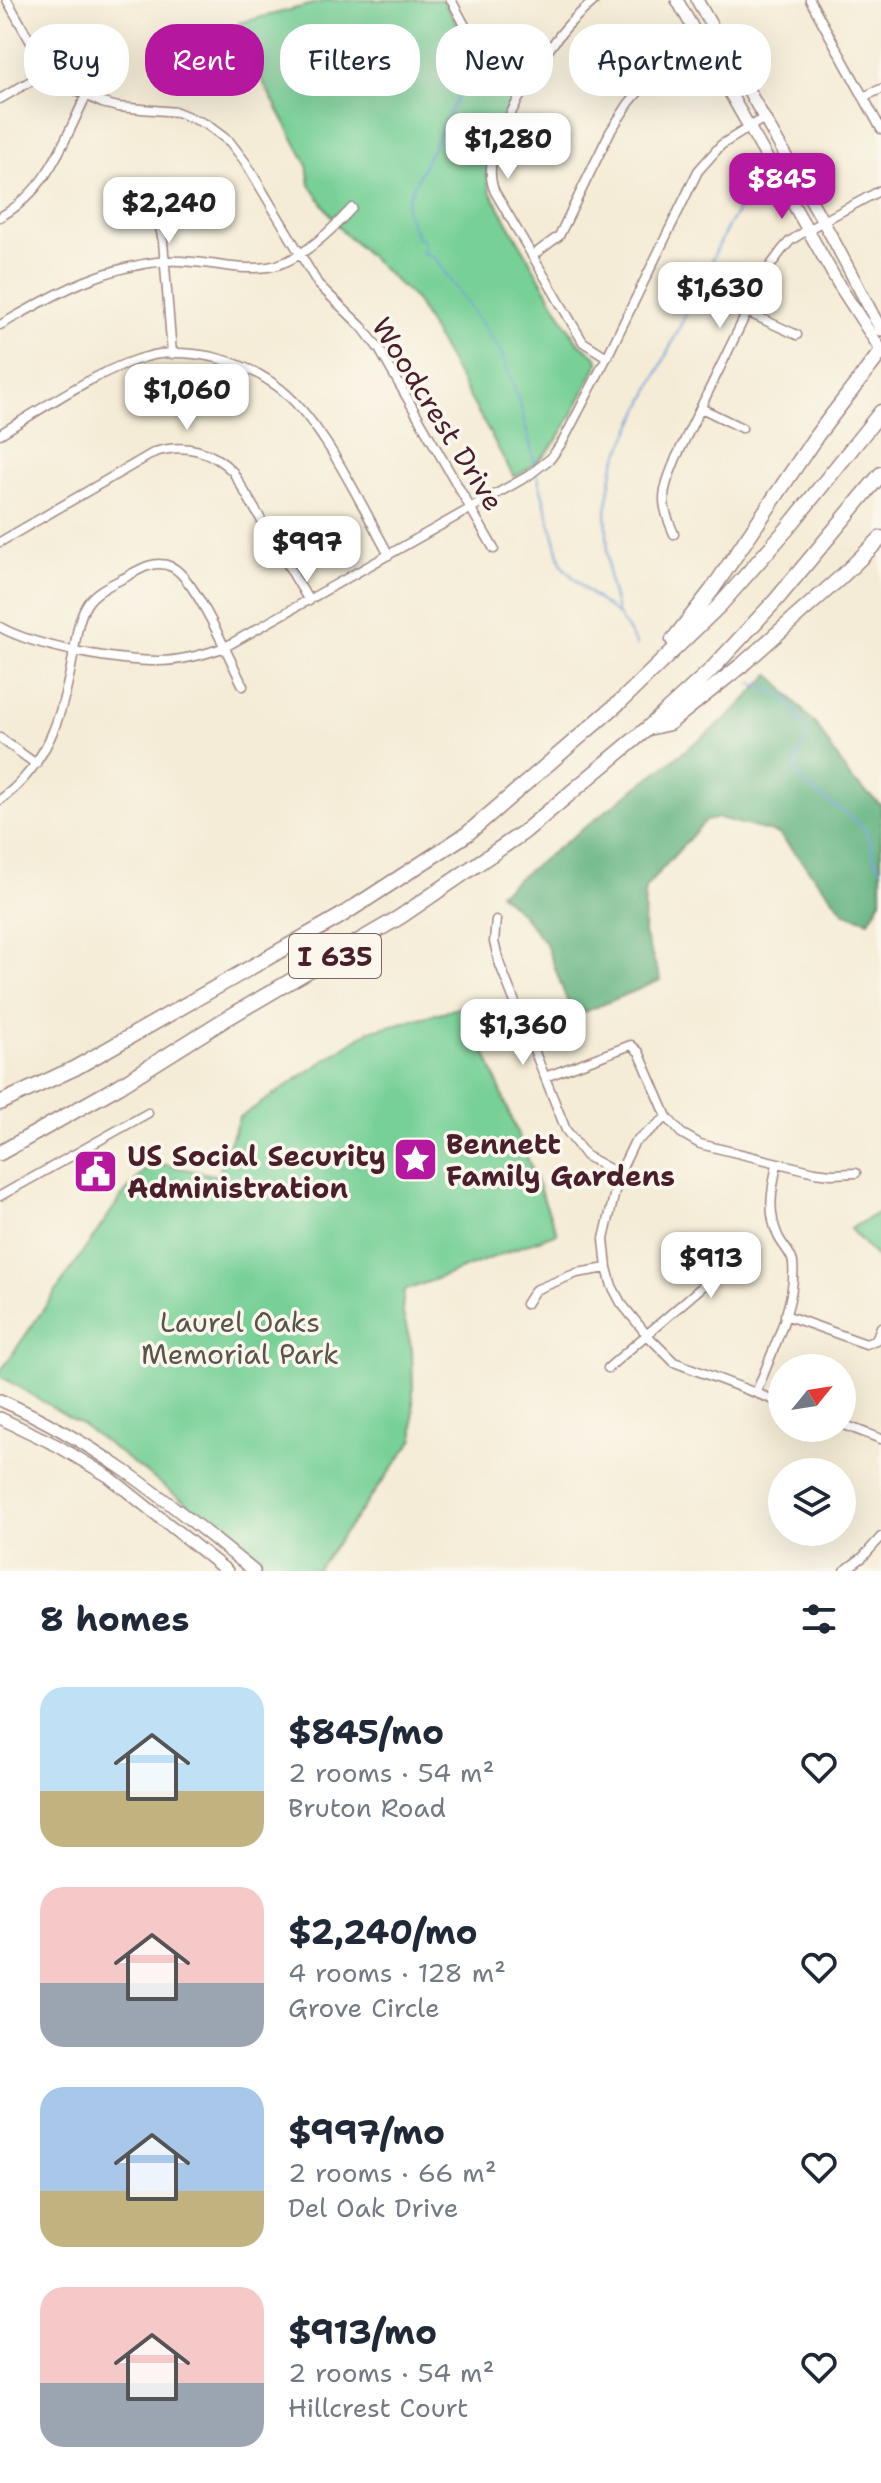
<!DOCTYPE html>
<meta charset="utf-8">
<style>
body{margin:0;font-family:"Shantell Sans",sans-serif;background:#f2f2f3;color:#1f2937;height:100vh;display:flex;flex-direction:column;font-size:30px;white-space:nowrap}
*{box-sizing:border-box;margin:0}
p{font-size:26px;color:#747a83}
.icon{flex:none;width:44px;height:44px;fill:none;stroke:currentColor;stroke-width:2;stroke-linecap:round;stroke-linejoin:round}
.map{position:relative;height:1571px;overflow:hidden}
.details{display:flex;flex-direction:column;background:#fff;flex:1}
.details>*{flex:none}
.top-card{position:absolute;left:24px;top:24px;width:834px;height:72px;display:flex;gap:16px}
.needle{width:52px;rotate:60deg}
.fabs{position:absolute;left:768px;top:1354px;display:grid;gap:16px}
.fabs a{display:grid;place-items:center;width:88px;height:88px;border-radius:50%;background:#fff;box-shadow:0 8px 32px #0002;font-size:40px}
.price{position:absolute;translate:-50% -68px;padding:0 18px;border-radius:16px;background:#fff;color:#222;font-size:26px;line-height:52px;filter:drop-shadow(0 2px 4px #0008)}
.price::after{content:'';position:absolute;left:50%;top:48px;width:24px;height:18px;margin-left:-12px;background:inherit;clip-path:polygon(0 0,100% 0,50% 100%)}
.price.on{background:#b5179e;color:#fff}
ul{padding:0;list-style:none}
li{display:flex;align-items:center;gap:24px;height:200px;padding:0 40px}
li span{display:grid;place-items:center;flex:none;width:224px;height:160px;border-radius:24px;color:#555}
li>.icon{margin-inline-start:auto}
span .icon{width:96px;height:96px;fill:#fffc;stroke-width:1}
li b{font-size:34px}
h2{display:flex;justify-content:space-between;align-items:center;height:96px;padding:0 40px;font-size:34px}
.chip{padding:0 28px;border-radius:32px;background:#fff;box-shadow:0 8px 32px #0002;font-size:28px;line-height:72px}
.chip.on{background:#b5179e;color:#fff}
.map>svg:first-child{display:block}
.green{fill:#77d096;stroke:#607860;stroke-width:2}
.forest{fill:#61b27f;stroke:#566855;stroke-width:2}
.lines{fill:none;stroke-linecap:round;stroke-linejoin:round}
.stream{stroke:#6e9cd6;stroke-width:2}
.street-casing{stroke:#9f8680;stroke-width:11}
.secondary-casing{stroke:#9f8680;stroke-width:14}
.highway-casing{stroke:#9f8680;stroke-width:17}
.street{stroke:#fff;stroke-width:8}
.secondary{stroke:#fff;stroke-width:11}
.highway{stroke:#fff;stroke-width:14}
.labels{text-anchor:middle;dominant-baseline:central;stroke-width:7;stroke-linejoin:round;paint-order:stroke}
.shield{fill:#fbf7ec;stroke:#7f6065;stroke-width:2}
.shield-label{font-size:26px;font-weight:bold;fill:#4a1f2b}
.street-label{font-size:28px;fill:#4a1f2b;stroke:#fbf7ec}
.poi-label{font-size:28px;font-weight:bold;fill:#4a1f2b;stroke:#fbf7ec;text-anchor:start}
.park-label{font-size:28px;fill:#58544b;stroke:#fbf7ec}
</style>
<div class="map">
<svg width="881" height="1571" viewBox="0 0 881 1571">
<rect width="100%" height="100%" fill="#fbf7ec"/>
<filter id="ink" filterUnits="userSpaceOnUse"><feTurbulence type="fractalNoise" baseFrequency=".0125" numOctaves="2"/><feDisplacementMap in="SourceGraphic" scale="16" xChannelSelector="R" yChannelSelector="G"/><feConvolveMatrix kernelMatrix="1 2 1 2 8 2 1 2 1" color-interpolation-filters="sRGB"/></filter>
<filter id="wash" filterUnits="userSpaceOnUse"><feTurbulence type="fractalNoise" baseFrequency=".006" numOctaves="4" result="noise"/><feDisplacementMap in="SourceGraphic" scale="32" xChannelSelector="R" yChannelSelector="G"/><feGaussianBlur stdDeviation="1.8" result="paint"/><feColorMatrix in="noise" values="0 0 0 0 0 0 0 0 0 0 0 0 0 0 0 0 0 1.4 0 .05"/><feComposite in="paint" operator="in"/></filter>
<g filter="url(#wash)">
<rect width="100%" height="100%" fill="#f4ecd6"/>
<path class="green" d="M329 0H443L491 82 509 96 511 101C497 133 479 158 491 193L566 324 578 342 597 357 598 363C577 404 558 457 514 477L415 299 341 230 310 185 307 164 262 80 239 23Z
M467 1006 557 1233 404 1291 402 1310 412 1350 414 1439 316 1571H277L82 1425 0 1376V1372L122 1196 152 1162 218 1176 239 1118 369 1031Z
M881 1211V1262L850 1229Z"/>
<path class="forest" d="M770 674 817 726 851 779 881 805V900L869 921 845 913 779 834 719 818 705 821 645 888 644 934 661 980 573 1017 546 944 521 913 499 893 730 716Z"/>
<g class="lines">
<path class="stream" d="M466 72 461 89 408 198 406 211 418 238 424 241 423 253 434 257 500 350 520 404 536 468
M537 474 562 566 587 591 618 615
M637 645 618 615 609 579 606 511 614 464 729 224 764 172
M751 683C791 695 790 702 809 736 803 745 797 754 796 765 795 788 850 811 863 828 873 840 870 857 881 868"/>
</g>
</g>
<g filter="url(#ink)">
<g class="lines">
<defs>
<path id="street" d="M7 0 37 53 48 67 67 86 102 103 118 107 177 112 206 124 230 142 246 163 318 284 362 327 379 349 494 549
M451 0C471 34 486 75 520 97
M595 0C587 7 579 14 572 21 544 50 501 123 492 161 490 171 491 183 495 192L583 342 607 357
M810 0 881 129
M863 97 881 89
M0 99 34 79 48 67
M146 202 159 224 163 241 172 354
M0 217C48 190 63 143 86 96
M532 256 559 236 610 132 629 103 647 82 670 63 717 35
M747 312 797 335
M0 325C56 294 98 268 164 261 198 258 235 272 268 267 299 263 332 230 352 208
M701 408 742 428
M0 434C42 409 99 369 146 357 166 351 192 353 213 357 234 362 256 371 274 384 321 416 361 505 389 555
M674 534C658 499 663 491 676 458L768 269 782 250 790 241 807 230 881 190
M0 542 155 452C184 443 212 450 233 472L309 601
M0 627C35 647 117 661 158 661 181 661 203 655 225 647L528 476 551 458 563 441 607 357 698 171 721 145 764 118
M0 738 36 764
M0 800C48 765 63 713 73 657 76 640 77 620 87 604 95 591 112 584 126 577 140 569 155 559 172 567 196 579 230 660 243 686
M496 920 494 942 500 965 566 1130 586 1156 619 1174
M545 1077 631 1045 639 1052 667 1117 681 1133 700 1144 815 1172 831 1174 856 1173
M667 1117 634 1143 619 1174 604 1239 607 1268 612 1286 621 1303 647 1335 674 1362 782 1403
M0 1196 148 1113
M526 1304 535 1290 577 1273 607 1268
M785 1315 866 1344 876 1340 881 1327
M608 1368 703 1286C704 1277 692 1252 688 1240
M756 1393C770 1356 797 1303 793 1263 792 1254 782 1245 778 1236 767 1212 772 1189 777 1164
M842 1424 881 1439
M844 1571 863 1557 881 1537"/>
<path id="secondary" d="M677 0 839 285 881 350
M697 0 833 239 881 330
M0 1400C99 1443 171 1504 254 1571
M0 1418 58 1446 108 1476 227 1571"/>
<path id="highway" d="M673 640 712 590 817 435 881 352
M652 727 669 723 743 664 840 578 881 538
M0 1103 75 1068 339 917 467 834 622 700 720 605 787 529 881 412
M0 1153 119 1086 224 1020 400 917 524 832 648 728 711 670 776 600 881 474"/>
</defs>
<use href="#street" class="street-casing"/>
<use href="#secondary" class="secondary-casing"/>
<use href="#highway" class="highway-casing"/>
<use href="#street" class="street"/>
<use href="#secondary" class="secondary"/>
<use href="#highway" class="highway"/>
</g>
</g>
<defs>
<symbol id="sight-square" viewBox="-11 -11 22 22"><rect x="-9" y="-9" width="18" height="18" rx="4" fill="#b5179e" stroke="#fbf7ec"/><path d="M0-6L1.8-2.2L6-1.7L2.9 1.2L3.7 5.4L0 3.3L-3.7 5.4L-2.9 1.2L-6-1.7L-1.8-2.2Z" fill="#fff"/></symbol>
<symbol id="civic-square" viewBox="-11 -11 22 22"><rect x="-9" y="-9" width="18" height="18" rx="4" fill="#b5179e" stroke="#fbf7ec"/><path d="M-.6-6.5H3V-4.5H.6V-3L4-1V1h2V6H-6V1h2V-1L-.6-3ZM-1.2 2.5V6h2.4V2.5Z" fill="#fff"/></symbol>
</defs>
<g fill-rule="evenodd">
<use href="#sight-square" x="390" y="1134" width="51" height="51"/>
<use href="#civic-square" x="70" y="1146" width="51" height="51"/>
</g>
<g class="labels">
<rect class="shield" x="289" y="934" width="92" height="44" rx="6"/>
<g class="shield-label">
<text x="335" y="956">I 635</text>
</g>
<g class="street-label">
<text transform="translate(438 414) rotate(58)">Woodcrest Drive</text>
</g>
<g class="poi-label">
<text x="446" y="1144">Bennett<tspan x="446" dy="32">Family Gardens</tspan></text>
<text x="127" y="1156">US Social Security<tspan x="127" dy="32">Administration</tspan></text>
</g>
<g class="park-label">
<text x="240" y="1322">Laurel Oaks<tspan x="240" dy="32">Memorial Park</tspan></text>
</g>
</g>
</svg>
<div class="fabs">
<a><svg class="needle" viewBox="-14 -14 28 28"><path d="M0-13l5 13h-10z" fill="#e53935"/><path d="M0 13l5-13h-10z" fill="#747a83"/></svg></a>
<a><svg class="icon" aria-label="layers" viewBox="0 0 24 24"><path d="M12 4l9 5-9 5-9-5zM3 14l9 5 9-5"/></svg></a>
</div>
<b class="price" style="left:508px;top:181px">$1,280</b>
<b class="price on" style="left:782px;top:221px">$845</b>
<b class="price" style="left:169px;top:245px">$2,240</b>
<b class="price" style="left:720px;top:330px">$1,630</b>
<b class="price" style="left:187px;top:432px">$1,060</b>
<b class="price" style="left:307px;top:584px">$997</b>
<b class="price" style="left:523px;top:1067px">$1,360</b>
<b class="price" style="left:711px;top:1300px">$913</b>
<div class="top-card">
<a class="chip">Buy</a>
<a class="chip on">Rent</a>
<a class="chip">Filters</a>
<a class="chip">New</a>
<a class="chip">Apartment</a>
</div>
</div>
<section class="details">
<h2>8 homes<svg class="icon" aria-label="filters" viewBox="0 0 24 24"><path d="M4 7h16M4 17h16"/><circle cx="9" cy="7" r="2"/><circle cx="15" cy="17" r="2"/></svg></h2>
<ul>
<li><span style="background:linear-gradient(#bfe0f5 65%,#c2b280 0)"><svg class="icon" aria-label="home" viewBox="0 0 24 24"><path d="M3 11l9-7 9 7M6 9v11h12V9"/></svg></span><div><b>$845/mo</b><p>2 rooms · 54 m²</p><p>Bruton Road</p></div><svg class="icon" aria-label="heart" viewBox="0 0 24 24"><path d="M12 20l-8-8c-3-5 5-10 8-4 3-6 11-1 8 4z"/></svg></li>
<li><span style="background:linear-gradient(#f6c9c9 60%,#9aa5b1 0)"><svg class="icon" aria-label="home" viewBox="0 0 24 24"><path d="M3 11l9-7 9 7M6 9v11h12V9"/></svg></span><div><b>$2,240/mo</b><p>4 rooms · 128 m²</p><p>Grove Circle</p></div><svg class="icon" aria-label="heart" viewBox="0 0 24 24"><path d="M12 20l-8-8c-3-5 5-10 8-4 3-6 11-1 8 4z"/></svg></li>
<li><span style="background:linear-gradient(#a9c7e8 65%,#c2b280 0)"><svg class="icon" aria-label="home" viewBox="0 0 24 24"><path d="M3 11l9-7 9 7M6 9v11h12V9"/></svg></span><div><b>$997/mo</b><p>2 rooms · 66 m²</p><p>Del Oak Drive</p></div><svg class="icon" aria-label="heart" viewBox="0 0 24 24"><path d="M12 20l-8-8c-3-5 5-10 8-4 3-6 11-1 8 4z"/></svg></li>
<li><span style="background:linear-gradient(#f6c9c9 60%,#9aa5b1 0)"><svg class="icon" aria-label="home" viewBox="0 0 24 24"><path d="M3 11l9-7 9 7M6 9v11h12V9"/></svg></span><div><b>$913/mo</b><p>2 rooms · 54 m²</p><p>Hillcrest Court</p></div><svg class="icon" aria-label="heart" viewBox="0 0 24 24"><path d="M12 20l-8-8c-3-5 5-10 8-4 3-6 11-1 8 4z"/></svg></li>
</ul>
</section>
